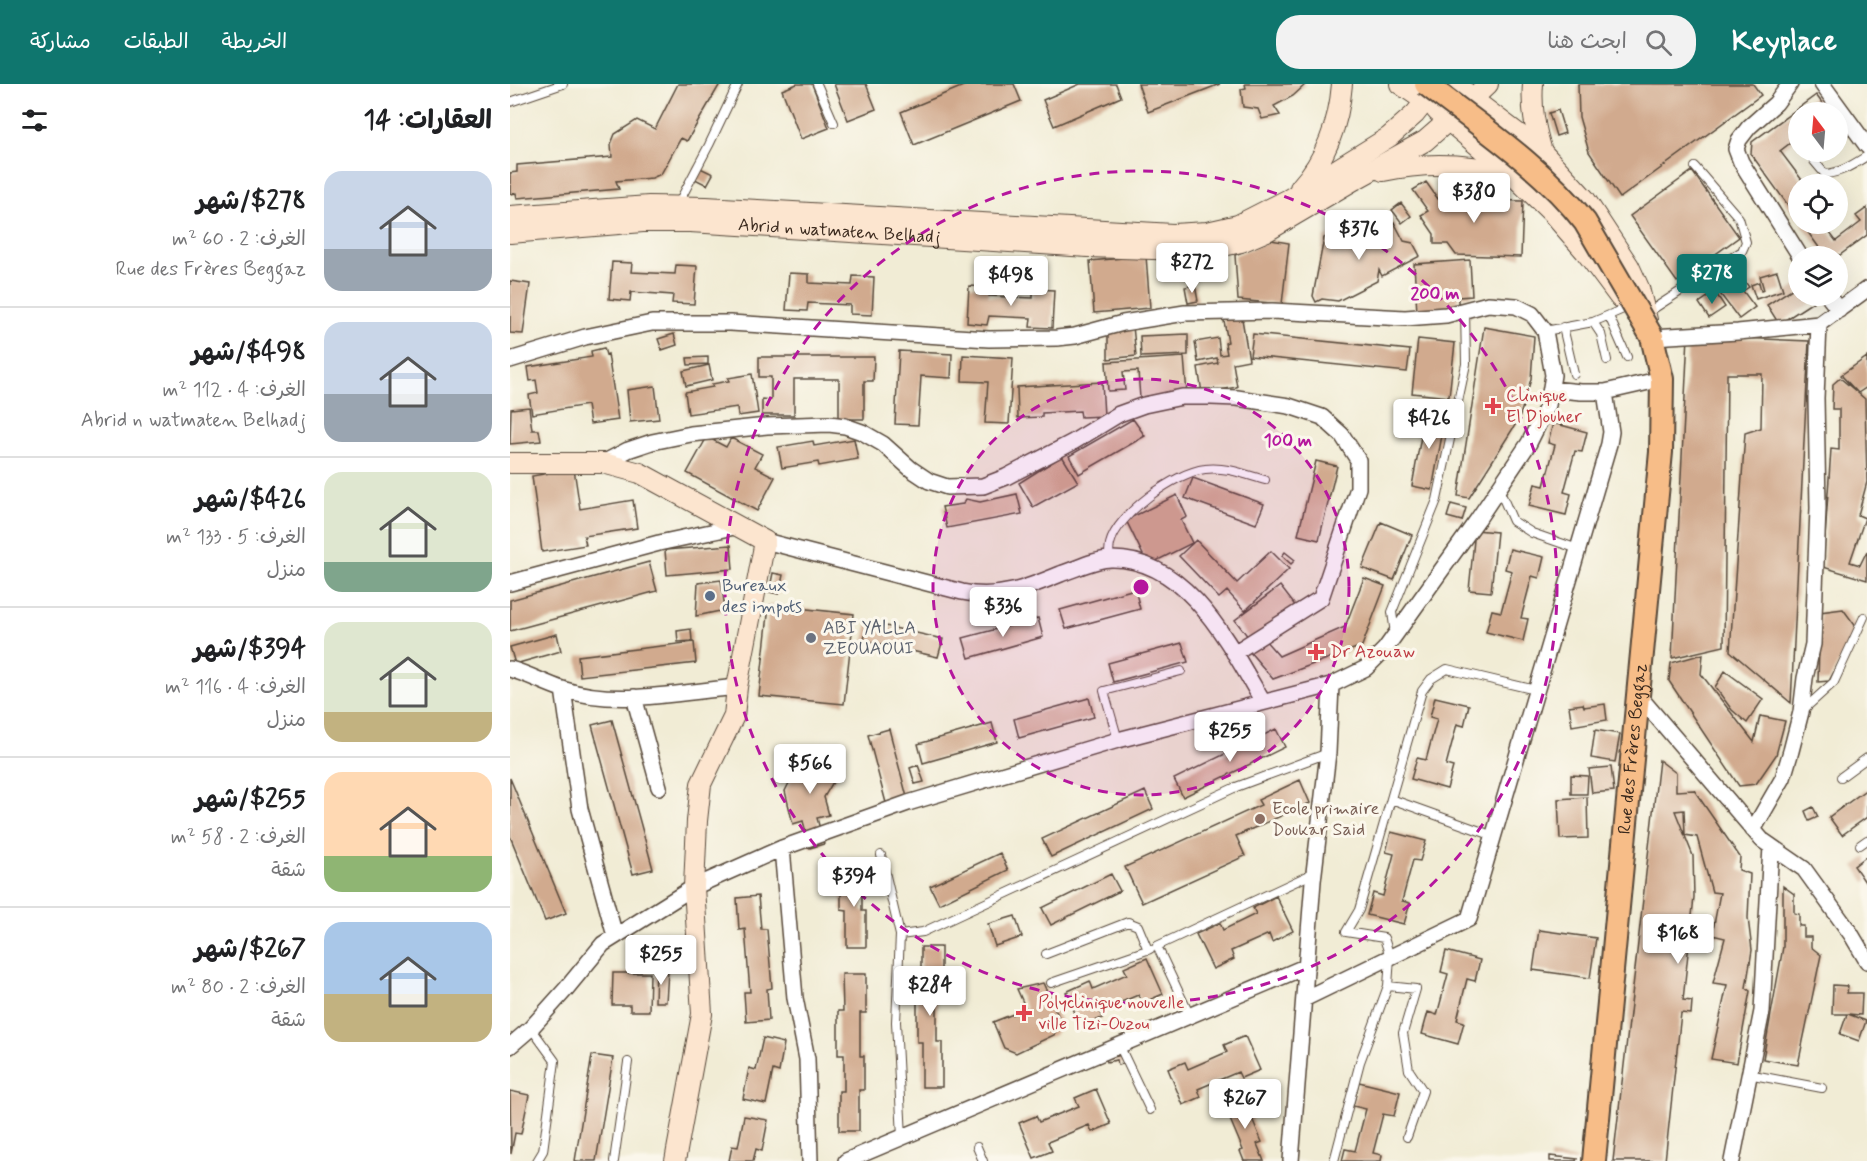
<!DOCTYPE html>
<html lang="ar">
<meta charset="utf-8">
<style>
body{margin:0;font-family:Mynerve,"Playpen Sans Arabic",sans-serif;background:#f2f2f2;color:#202124;direction:rtl;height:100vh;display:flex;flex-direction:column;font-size:22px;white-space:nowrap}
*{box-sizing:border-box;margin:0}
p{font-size:20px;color:#757577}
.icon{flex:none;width:33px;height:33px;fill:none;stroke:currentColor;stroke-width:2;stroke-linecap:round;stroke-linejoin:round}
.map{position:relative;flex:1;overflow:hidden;direction:ltr}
.sheet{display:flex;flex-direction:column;background:#fff;width:510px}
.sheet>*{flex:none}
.needle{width:39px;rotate:344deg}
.controls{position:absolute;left:1278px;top:18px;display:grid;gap:12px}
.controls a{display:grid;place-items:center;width:60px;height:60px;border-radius:50%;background:#fff;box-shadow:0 6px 24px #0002;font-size:30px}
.price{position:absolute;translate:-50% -51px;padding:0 14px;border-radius:6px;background:#fff;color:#222;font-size:20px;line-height:39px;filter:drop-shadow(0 2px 3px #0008)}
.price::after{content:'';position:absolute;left:50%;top:36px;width:18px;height:14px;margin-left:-9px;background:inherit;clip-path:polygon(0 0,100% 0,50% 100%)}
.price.selected{background:#0f766e;color:#fff}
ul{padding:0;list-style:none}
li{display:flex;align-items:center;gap:18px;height:150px;padding:0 18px}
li+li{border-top:2px solid #e0e0e0}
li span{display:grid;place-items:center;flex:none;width:168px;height:120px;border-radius:18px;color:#555}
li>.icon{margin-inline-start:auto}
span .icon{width:72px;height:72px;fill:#fffc;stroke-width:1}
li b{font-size:26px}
h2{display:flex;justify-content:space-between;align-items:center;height:72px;padding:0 18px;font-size:26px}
header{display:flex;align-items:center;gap:36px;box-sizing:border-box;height:84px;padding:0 30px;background:#0f766e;color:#fff}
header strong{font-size:28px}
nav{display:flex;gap:33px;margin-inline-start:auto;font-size:21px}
.search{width:420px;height:54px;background:#f2f2f2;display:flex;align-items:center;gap:15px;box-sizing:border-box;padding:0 21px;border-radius:24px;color:#757577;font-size:22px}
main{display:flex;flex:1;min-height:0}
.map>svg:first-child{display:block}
.building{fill:#d1aa8e}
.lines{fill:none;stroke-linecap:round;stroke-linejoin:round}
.lane-casing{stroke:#564739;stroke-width:10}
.street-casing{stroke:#564739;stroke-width:18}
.secondary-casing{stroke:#564739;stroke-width:22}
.primary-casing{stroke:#564739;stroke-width:26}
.lane{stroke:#fff;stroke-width:8}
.street{stroke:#fff;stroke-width:15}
.secondary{stroke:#fce5cf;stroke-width:20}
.primary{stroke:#f7bd88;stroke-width:22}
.primary-bridge-casing{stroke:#564739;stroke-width:26;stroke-linecap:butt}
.primary-bridge{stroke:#f7bd88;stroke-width:22}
.ring{fill:none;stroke:#b5179e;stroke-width:3;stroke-dasharray:10 8}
.health-dot{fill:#e0444e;stroke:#fbf7ec;stroke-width:2}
.service-dot{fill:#5c6f8a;stroke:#fbf7ec;stroke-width:2}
.worship-dot{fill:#6b7280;stroke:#fbf7ec;stroke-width:2}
.education-dot{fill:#8d6e63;stroke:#fbf7ec;stroke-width:2}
.labels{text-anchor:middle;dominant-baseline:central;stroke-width:6;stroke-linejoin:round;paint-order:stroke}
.street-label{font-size:18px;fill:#3b2a1e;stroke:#fbf7ec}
.health-label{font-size:18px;fill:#be3a42;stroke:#fbf7ec;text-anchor:start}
.service-label{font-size:18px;fill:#4e5e75;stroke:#fbf7ec;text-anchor:start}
.worship-label{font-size:18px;fill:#5b616d;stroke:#fbf7ec;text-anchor:start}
.education-label{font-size:18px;fill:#785e54;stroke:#fbf7ec;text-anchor:start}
.centre{fill:#b5179e;stroke:#fbf7ec;stroke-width:3}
.ring-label{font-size:18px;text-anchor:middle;font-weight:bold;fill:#b5179e;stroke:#fbf7ec;stroke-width:6;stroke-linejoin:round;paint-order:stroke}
</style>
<header>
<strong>Keyplace</strong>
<div class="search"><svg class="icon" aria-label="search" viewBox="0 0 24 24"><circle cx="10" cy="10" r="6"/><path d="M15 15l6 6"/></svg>ابحث هنا</div>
<nav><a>الخريطة</a><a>الطبقات</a><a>مشاركة</a></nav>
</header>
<main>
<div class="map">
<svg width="1357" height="1077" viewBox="0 0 1357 1077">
<rect width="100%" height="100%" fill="#fbf7ec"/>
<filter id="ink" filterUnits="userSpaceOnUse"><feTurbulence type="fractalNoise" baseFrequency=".0167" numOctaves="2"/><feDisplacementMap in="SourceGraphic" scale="12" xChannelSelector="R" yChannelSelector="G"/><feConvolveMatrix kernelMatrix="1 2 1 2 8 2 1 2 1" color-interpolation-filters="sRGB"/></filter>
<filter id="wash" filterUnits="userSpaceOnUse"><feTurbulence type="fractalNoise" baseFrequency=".008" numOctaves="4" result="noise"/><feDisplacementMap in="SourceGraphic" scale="24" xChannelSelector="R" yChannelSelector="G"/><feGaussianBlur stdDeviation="1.35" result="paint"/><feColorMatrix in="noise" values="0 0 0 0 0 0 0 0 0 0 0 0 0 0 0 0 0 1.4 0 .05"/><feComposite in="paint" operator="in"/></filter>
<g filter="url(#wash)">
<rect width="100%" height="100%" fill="#f1ecd5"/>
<g id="blocks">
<path class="building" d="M168 0H210L177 57 171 54 151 90 142 94 106 97 109 105 7 114 6 109 0 110V89L7 88V81L102 73 101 60 105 50 127 36 145 45Z
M287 0H302L319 44 291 55 272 6Z
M324 0H356L366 25 338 36Z
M458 0H504L511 17 404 61 391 28Z
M570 0H606L611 13 544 42 533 16Z
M628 0H710L638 28Z
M735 0H796L783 12 764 22 770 31 752 35 748 25 733 23 731 5 736 4Z
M1068 0H1243L1251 11 1110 114 1079 68 1069 33Z
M1306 11 1319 28H1288V53L1270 67 1295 100H1288V135L1241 70 1242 58Z
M1048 26 1055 49 1046 52 1039 29Z
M186 82 203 90 197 101 181 93Z
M1182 87 1229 153 1167 198 1120 132Z
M916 98 928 115 1013 117 1011 173 946 171 938 160H924V150L911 131 918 127 903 106Z
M891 119 901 132 892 139 882 126Z
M1357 124V151L1330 171 1313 169 1292 140H1313L1326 157 1351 138 1346 132Z
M884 138 894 157 903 159 910 172 872 192 869 186 867 197 828 217 812 215 806 218 803 212 814 154 830 146 835 147 839 153 848 148 851 155Z
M761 156 779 159 772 220 728 216 725 171Z
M636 172 640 224 584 229 580 177Z
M960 176 962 212 948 213V225L907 228 904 180Z
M102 178 122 179 121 188 165 190 166 181 187 182 184 220 162 219 163 211 121 208 120 217 99 215Z
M1267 187 1273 206 1246 215 1241 201 1249 198 1251 207 1254 206 1250 192Z
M279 189 299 190V199L342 201 343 192 364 193 362 231 340 230V221L298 219 297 227 276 226Z
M1230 191 1239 203 1233 207 1245 223 1229 235 1208 207Z
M0 197 20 200 13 250 0 249Z
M685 201 688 217 678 219 675 203Z
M1288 201V212H1299L1303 218 1269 240 1257 221Z
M459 202 479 203V212L523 214V205L544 206 542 244 520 243 521 234 479 232 477 241 457 239Z
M1205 208 1215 223 1199 234 1189 219Z
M731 229 739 276 723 279 727 303 692 309 688 283 708 279 707 274 688 278 685 258 708 254 710 271 717 270 715 259 718 258 713 232Z
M623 242 626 272 598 275V245Z
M974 243 1024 252 1021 295 1009 335 959 414 948 412Z
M164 250 167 261 152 266 148 255Z
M678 250V271L631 273 630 252Z
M743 250 900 266 897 288 740 272Z
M1178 252 1299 257 1281 619 1220 567 1235 349 1251 344 1252 290H1217L1214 562 1162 574Z
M908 255 945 259 939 313 902 309Z
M94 264 96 271 98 270 108 336 80 340 77 321 22 330 19 311 28 309 26 296 20 297 18 283 82 273 81 267Z
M389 267 442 270 441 294 411 292 408 341 385 340Z
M453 271 503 274 499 340 475 339 478 298 452 297Z
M198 273V280L178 281 177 274Z
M249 273H364L363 297H354V335H329V295H284V331H252V315L261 316V293H249Z
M674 273 677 310 630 314 628 287 613 288 615 306 598 307 596 278Z
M1357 273V303L1348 309 1355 315 1357 398 1348 431 1355 434 1340 478 1350 481 1357 467V496L1313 483 1321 365 1329 366V325H1322L1323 300 1330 294 1348 309 1331 291Z
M199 281 202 296 176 302 173 287Z
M242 290 248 329 228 332 227 323 178 330 175 308 203 303 202 300 219 297 218 294Z
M592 298 594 332 571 333 570 327 532 329V333L508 334 507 303Z
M145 302 149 335 120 338 117 306Z
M19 323 22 346H29L31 357 0 360 1 325Z
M916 325 936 329 922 406 902 402Z
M623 335 635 352 569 390 559 372Z
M1043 339 1077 348 1072 368 1065 367 1054 408 1061 410 1056 431 1019 422 1025 400 1034 402 1045 361 1038 359Z
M197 353 216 363 221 354 252 370 245 383 265 393 247 427 177 389Z
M344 355 348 375 309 382 308 378 272 384 268 363 303 357 304 362Z
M552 372 568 398 523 423 509 399Z
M806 377 827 382 809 456 788 451Z
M64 385 70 425 123 416 127 444 74 452 76 461 32 468 22 392Z
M683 394 754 420 746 440 675 414Z
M507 410 512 430 437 444 432 423 453 420 456 415 470 418Z
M667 411 677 433 671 436 682 459 638 481 616 436Z
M941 420 956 424 952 437 937 433Z
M871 438 902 451 884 496 852 484Z
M965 446 987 448 981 508 959 506Z
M686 456 727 499 761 467 779 485 735 527 717 507 709 514 669 472Z
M221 461 223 485 157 491 155 466Z
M1000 465 1034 473 1029 494 1022 492 1011 534 1018 535 1013 557 976 548 982 526 991 528 1002 487 995 485Z
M775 468 785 476 781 480 772 472Z
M139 478 147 507 0 547V516Z
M263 489 273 491 269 510 259 508Z
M854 494 875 502 852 562 763 595 739 567 754 555 769 572 835 543Z
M211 496 215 526 186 532 188 499Z
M770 502 787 524 742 558 725 536Z
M625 505 630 525 556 545 550 526Z
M259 521 344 530 334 620 249 612Z
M1333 525 1347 544 1319 597 1308 598 1310 528Z
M528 534 533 553 459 574 453 554Z
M358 538 433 555 428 573 354 556Z
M181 545 182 557 168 558 167 547Z
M47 550 51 567 5 580 0 563Z
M184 558 186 579 70 592 68 572Z
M672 559 678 578 603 598 598 579Z
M1193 570 1191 590 1244 658 1250 632 1275 637 1266 671 1246 700 1229 702 1159 597 1161 579Z
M1215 587 1253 615 1237 639 1222 626 1205 603Z
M925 613 959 621 954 642 947 640 936 681 943 683 937 705 901 695 907 674 916 676 927 635 920 633Z
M579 614 584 633 509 654 504 635Z
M1073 620 1074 623 1095 620 1097 636 1062 642 1059 622Z
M102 636 143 785 123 790 82 641Z
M482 639 487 658 413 679 408 660Z
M379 645 397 713 376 719 358 651Z
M766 645 775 663 673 713 664 695Z
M1085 646 1110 650 1105 678 1081 674Z
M314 664 325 669 314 687 326 693 314 713 319 731 307 734 314 760 300 764 293 737 283 740 275 707 290 677 305 680Z
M1149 676 1166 689V707L1184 706 1230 773 1229 786 1240 790 1238 834 1242 866 1236 904 1240 907 1227 979 1201 975 1217 901 1203 899 1215 854 1202 851 1210 809 1202 808 1187 753 1175 751 1174 726 1165 727 1183 772 1184 813 1173 916 1182 917 1181 930 1171 929 1155 1077H1103Z
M408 681 414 698 405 700 400 684Z
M1101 683 1104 707 1082 709 1079 685Z
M1061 691 1078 692 1077 710H1061Z
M0 694 56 829 35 837 0 752Z
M790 696 800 719 726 752 735 772 632 819 615 783 751 721 748 716Z
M1357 705V733L1332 751 1319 733Z
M635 707 643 725 541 773 532 755Z
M1077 713 1078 754 1050 755 1048 715Z
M1303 723 1308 733 1299 737 1295 727Z
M881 748 916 757 910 777 903 776 892 817 900 819 894 840 857 831 863 809 873 812 884 770 876 768Z
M490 769 498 786 429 820 420 802Z
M1357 772V797L1355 798 1344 782Z
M331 787 352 788V827H356V863H337V827L331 826Z
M601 790 610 807 541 841 532 824Z
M1273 802 1284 810V829L1289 830V842H1294V853H1301V863L1311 871 1288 981 1253 975 1273 863Z
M248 812 251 845H257L262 904 257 905 259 936 236 938 234 908H240L235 845 229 846 227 814Z
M766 812 783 847 762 858 759 850 721 867 724 875 703 885 686 850 710 839 713 846 746 830 743 824Z
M505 832 512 853 485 862 478 840Z
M1029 846 1086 854 1080 894 1023 886Z
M411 863H431V909H427V958H432V1003H412V958H407V910H411Z
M936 867 970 876 965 897 957 895 947 936 954 938 948 960 912 950 918 928 927 931 938 890 931 888Z
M637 874 653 910 632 919 628 911 590 927 592 934 571 943 556 908 580 897 583 905 617 890 614 884Z
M146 886 158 887 156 918H145Z
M103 889H140L139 927H120V921H102Z
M332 890H356V929H350V972H354V1006H349V1047H329V1007H334V971H328V927H333Z
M533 899 551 938 544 951 506 969 494 964 483 938 516 925 507 905Z
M1323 901 1338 902 1337 909H1352L1351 931 1338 930 1356 937 1349 957 1330 950 1337 930H1322Z
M735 952 750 986 731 994 728 988 688 1005 691 1013 673 1021 658 985 675 978 678 985 717 968 714 961Z
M253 954 274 959 269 988 263 986 256 1020 233 1015 239 984 246 986Z
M615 970 618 979 608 981 607 976 597 978 596 975Z
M82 971 103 974 86 1077H65Z
M849 998 890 1008 884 1032 873 1030 863 1069 872 1071 871 1077H832L835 1065 845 1067 856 1025 843 1022Z
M586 1005 601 1040 582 1048 579 1041 538 1058 542 1067 524 1074 509 1039 526 1032 529 1038 569 1022 565 1014Z
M0 1007 19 1011 11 1050 5 1049 1 1070Z
M733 1013 752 1058 747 1060 754 1077H734L730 1067 733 1066 714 1021Z
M234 1032 258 1036 252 1067 246 1065 243 1077H219L222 1062 228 1063Z
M1040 1072 1067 1075 1066 1077H1040Z"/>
</g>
</g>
<g filter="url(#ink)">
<use href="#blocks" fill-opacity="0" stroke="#564739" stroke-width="1.5"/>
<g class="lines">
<defs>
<path id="lane" d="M307 0 324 39
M0 18 53 0
M1328 47 1340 37
M1305 68 1304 77 1315 90C1331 89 1344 80 1357 72
M167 122 199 61 228 0
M1137 229 1232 167 1236 158 1229 134 1185 83
M1099 232 1117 273
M1083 238 1118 223
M1053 243 1064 290
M1035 247 1083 238 1091 250 1097 276
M989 405 1003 437 1022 449 1068 465
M599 474C599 470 599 465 600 460 607 430 666 388 695 385 715 382 737 391 755 396
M885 550 882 528 927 416 956 280 955 225
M1292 627 1324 598 1354 533
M608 656 594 607 671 587
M1331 693 1357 674
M881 715 984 752
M1350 761 1357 756
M371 771 390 851 386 938 392 1053
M390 851 413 848 726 703 818 669
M536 870 618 838 628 842 638 866
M541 899 640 865
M680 932 647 862 804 789
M21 944 45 977 33 1067 27 1077
M609 961 640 1026
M1238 990 1312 1004
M897 1053 913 1007 899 986 893 949 906 905 878 902 880 873 874 854 836 848 849 826 912 607 921 595 937 585 1026 606
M467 1063 473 1077
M104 1077 118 978
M824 1077 850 978 878 902"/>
<path id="street" d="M1280 0 1266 19 1239 43 1229 56 1226 65 1231 78 1290 172
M1312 0 1357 62
M1318 212 1329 226
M1142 253 1228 248 1309 240 1357 205
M0 276 75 253 142 239H220L479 255 547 254 565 252 613 239 675 229 762 227 895 234 936 231 978 220 1006 222 1022 230 1035 247 1043 291 1038 321 1019 359 968 435 875 565 856 584 821 601 818 669 803 797 781 1077
M1041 305 1071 308H1095L1152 295
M93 379 118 366 142 358 181 350 257 342 319 340 335 342 352 348 373 360 401 385 419 397 437 403 473 402 496 393 563 358 609 330 634 321 672 313H701L727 314 779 322 812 333 832 351 848 376V404L811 514 724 569
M255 457 452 508C489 516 519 503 553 489 568 484 586 475 601 475 678 474 720 562 753 618
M0 499 149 459 229 442
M0 585C18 590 34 599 52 605 107 623 170 608 227 603
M53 605 70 725 105 852
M1129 612 1252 756 1294 785 1341 850 1357 877
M124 613 149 703
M1243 746 1273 694 1281 667 1291 628 1295 594 1303 560 1308 424 1306 314 1309 240
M272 764 285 914 297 975 300 1077
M794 915 959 835 1099 360 1101 348 1095 308
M0 962 21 944 56 905 93 860 184 803 272 764 398 719 608 656 821 601
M336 1077 797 882
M1222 1077 1252 927 1261 762"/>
<g id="secondary">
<path d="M890 0 924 23 927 27 1003 91 1042 129 1075 167 1110 214"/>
<path d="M949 0 957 11 1032 68 1075 115 1119 182 1129 204 1137 236"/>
<path d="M1023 0C1021 24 1025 44 1032 68"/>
<path d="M954 23 978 0"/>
<path d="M873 87C915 78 956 79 998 90"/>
<path d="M790 104C816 75 829 38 832 0"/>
<path d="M0 132 139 122 196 123 663 150 697 148 728 141 779 115 879 53 905 30 929 0"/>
<path id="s1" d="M0 149 133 138H180L578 163 675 166 700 165 731 158 759 146 844 96 915 57 946 30"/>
<path d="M0 379H93L130 389 255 457 227 603 224 632 191 700 187 737 184 803 192 930 165 1077"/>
</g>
<g id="primary">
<path id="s2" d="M1084 1077 1151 368 1152 295 1142 253"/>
</g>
</defs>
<use href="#lane" class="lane-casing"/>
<use href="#street" class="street-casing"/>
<use href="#secondary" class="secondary-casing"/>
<use href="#primary" class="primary-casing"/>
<use href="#lane" class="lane"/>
<use href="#street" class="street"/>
<use href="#secondary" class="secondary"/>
<use href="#primary" class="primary"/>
<defs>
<path id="primary-bridge" d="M916 0C971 43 1032 83 1075 138L1142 253"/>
</defs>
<use href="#primary-bridge" class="primary-bridge-casing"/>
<use href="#primary-bridge" class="primary-bridge"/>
</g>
</g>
<circle cx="631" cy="503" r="208" fill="#b5179e" fill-opacity=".12"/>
<g class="ring">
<circle cx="631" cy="503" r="208"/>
<circle cx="631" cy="503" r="416"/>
</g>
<g class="health-dot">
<path d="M980 313h6v6h6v6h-6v6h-6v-6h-6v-6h6z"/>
<path d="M803 559h6v6h6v6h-6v6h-6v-6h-6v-6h6z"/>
<path d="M511 920h6v6h6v6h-6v6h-6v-6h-6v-6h6z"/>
</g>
<circle class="service-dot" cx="200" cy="512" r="6"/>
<circle class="worship-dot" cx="301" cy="554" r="6"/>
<circle class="education-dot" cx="750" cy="735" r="6"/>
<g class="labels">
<g class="street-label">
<text stroke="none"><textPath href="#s1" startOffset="330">Abrid n watmaten Belhadj</textPath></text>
<text stroke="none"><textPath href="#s2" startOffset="414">Rue des Frères Beggaz</textPath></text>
</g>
<g class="health-label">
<text x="996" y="312">Clinique<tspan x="996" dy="21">El Djouher</tspan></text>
<text x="820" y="568">Dr Azouaw</text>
<text x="528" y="919">Polyclinique nouvelle<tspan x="528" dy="21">ville Tizi-Ouzou</tspan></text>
</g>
<g class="service-label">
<text x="212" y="502">Bureaux<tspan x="212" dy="21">des impots</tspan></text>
</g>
<g class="worship-label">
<text x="313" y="544">ABI YALLA<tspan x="313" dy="21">ZEOUAOUI</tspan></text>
</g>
<g class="education-label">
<text x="762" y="725">Ecole primaire<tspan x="762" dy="21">Doukar Said</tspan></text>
</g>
</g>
<circle cx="631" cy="503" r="9" class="centre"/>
<g class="ring-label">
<text x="925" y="215">200 m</text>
<text x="778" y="362">100 m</text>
</g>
</svg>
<div class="controls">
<a><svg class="needle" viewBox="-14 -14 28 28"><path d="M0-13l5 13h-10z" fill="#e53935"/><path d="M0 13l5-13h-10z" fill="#757577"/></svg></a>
<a><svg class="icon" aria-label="locate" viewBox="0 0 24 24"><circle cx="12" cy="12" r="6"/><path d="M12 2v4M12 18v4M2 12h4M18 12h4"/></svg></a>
<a><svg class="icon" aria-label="layers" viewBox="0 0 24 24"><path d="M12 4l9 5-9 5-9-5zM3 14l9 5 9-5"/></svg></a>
</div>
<b class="price" style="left:964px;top:140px">$380</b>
<b class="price" style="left:849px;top:177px">$376</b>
<b class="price" style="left:682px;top:210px">$272</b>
<b class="price selected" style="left:1202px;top:221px">$278</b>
<b class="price" style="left:501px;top:223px">$498</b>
<b class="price" style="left:919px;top:366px">$426</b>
<b class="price" style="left:493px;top:554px">$336</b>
<b class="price" style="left:720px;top:679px">$255</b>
<b class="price" style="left:300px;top:711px">$566</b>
<b class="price" style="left:344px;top:824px">$394</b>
<b class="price" style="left:1168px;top:881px">$168</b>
<b class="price" style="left:151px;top:902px">$255</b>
<b class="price" style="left:420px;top:933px">$284</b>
<b class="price" style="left:735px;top:1046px">$267</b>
</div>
<section class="sheet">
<h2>العقارات: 14<svg class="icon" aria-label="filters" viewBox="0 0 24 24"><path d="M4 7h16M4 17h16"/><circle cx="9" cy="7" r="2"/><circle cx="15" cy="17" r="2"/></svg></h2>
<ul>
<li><span style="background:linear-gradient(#c9d6e8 65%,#9aa5b1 0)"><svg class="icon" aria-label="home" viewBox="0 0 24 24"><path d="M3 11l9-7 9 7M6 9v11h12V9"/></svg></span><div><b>$278/شهر</b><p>الغرف: 2 · 60 m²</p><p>Rue des Frères Beggaz</p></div></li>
<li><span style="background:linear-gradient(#c9d6e8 60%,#9aa5b1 0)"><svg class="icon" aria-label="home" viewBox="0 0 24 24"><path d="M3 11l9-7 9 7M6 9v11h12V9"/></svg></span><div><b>$498/شهر</b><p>الغرف: 4 · 112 m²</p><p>Abrid n watmaten Belhadj</p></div></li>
<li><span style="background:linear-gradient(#dfe7d0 75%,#7fa58c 0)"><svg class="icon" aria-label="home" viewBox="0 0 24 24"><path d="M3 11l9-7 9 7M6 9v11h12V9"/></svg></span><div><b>$426/شهر</b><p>الغرف: 5 · 133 m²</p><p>منزل</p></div></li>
<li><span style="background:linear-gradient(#dfe7d0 75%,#c2b280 0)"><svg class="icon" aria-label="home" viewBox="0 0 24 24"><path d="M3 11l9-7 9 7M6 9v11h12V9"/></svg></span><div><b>$394/شهر</b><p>الغرف: 4 · 116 m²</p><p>منزل</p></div></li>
<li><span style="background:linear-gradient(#ffd9b3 70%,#8fb573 0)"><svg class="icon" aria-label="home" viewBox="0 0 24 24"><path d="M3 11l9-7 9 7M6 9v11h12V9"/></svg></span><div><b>$255/شهر</b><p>الغرف: 2 · 58 m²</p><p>شقة</p></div></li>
<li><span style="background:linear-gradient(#a9c7e8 60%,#c2b280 0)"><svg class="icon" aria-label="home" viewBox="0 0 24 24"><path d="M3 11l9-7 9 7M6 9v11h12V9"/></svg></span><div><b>$267/شهر</b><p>الغرف: 2 · 80 m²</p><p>شقة</p></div></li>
</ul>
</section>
</main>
